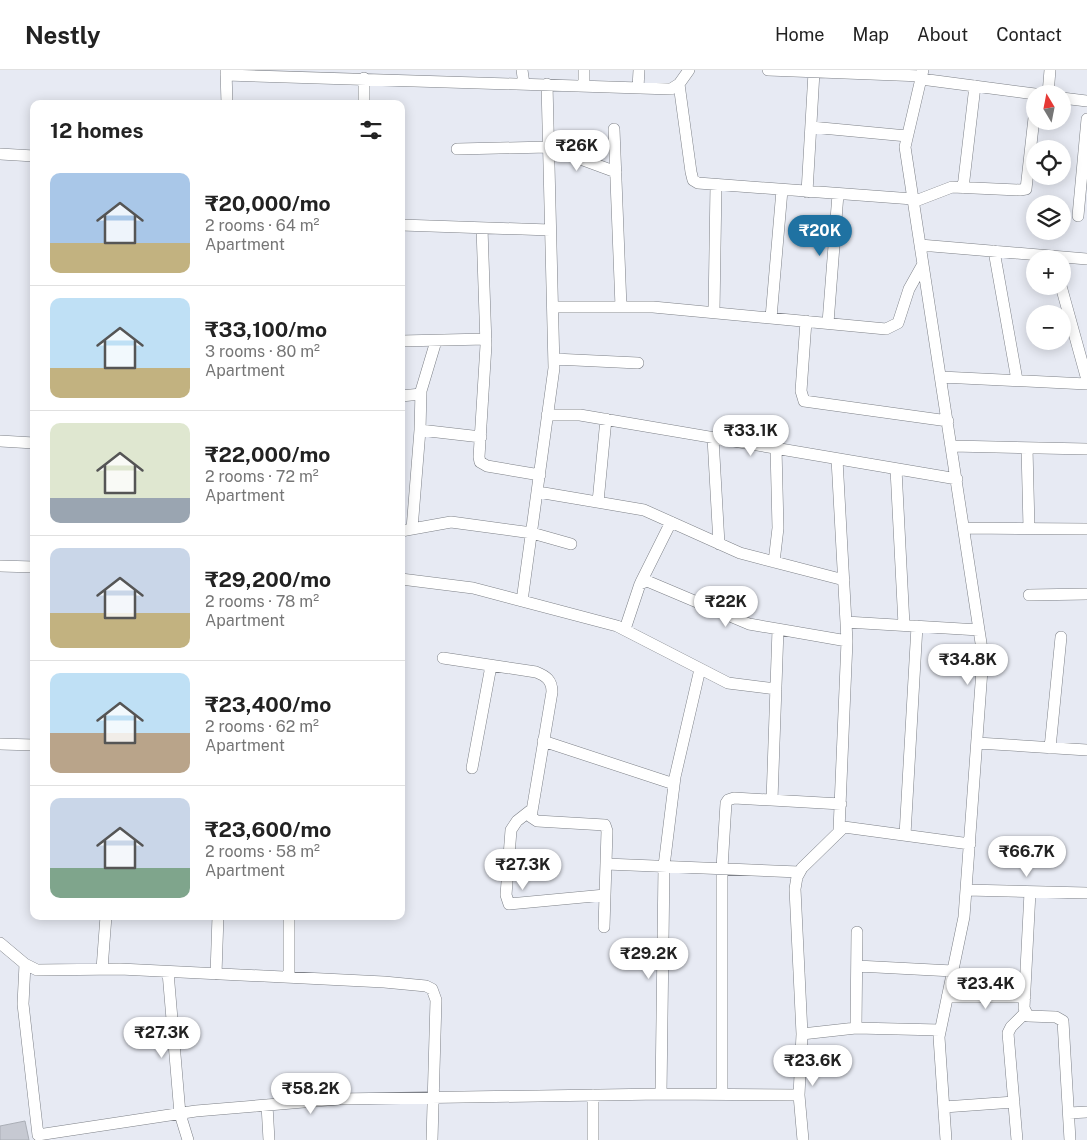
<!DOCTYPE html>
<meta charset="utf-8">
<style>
body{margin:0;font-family:"Public Sans",sans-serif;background:#f6f6f6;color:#222;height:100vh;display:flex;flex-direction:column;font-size:19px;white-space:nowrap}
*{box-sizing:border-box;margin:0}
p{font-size:16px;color:#767676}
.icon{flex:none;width:28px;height:28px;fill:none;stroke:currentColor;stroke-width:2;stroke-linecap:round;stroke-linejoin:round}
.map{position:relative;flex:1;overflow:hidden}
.panel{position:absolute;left:30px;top:30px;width:375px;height:820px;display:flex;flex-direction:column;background:#fff;border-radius:10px;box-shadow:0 2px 12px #0003}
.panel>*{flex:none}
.needle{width:32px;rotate:350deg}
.tools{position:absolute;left:1026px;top:15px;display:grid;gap:10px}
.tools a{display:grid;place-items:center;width:45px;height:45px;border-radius:50%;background:#fff;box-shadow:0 2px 12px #0003;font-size:25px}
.price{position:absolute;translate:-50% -42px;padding:0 11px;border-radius:18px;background:#fff;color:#222;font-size:16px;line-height:32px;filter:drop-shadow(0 1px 2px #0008)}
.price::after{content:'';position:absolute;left:50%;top:30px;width:15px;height:11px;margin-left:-8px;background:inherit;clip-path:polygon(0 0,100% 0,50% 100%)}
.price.selected{background:#1f72a2;color:#fff}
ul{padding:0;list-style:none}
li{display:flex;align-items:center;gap:15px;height:125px;padding:0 20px}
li+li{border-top:1px solid #e0e0e0}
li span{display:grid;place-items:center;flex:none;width:140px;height:100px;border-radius:10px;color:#555}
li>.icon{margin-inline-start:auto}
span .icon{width:60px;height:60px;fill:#fffc;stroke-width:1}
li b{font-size:21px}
h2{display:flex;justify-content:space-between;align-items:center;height:60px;padding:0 20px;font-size:21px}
header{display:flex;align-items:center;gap:30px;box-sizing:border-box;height:70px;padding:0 25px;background:#fff;border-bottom:1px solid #e0e0e0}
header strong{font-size:24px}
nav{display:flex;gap:28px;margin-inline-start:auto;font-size:18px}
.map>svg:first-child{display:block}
.building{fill:#c6c9d2;stroke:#aaaeb6}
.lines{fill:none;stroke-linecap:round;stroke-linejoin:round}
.street-casing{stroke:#7d8087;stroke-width:12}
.street{stroke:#fff;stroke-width:11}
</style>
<header>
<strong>Nestly</strong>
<nav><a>Home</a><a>Map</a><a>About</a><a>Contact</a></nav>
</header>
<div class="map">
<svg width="1087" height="1070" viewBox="0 0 1087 1070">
<rect width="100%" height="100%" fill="#e7eaf3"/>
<path class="building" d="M25 1051 29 1070H0V1056Z"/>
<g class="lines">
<defs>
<path id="street" d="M226 0 227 34
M522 0 524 14
M584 0V16
M768 0 922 6
M923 0 905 77 983 586 964 847 939 967 946 1070
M226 5 671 19 679 14 689 0
M921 9 1035 24
M679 14 691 102 693 110 698 113 913 129
M638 18 639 0
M1048 24 1050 0
M1062 28 1087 31
M364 34V8
M811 57 907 66
M614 59 621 237
M457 79 548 77 616 102
M0 84 34 86
M963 118 975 16
M807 122 814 2
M913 132 952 117 1020 120 1026 119 1035 39
M1078 146 1087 49
M401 155 550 160
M482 158 486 275 479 387 480 392 487 396 540 405
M920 175 1087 189
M994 181 1017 310
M1061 216 1087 310
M553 237H653L886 259 898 253 909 219 923 194
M714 242 716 115
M771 248 782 120
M806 251 801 321 804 331 948 351
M828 253 838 124
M401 271 486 269
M554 289 638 293
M941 307 1087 314
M401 326 421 324
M547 345H580L957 409
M420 360 481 367
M713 368 719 474
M0 371 34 373
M952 376 1087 379
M1027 378 1029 458
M837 389 847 571 839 760
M896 399 904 555
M538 422 644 440 740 483 844 510
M598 432 606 349
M965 458 1087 459
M412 459 420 360 421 321 436 271
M401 461 451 452 532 463 571 474
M774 492 778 458 776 378
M0 496 34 497
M401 509 473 518 617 556 728 613 776 619
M641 512 671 452
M1029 525 1087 524
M522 531 554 298 547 14
M846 552 979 560
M625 559 640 514 647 511 749 554 847 571
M443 588 536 602C546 606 552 610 552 622L531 747 537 751 605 755 607 761 604 857
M543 671 674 714
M977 673 1087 680
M0 674 34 675
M1050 678 1061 567
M472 698 491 596
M772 730 778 559
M531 740 517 751 511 760 506 825 509 834 605 825
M905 765 917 556
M606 794 799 802
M966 820 1087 823
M1030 822 1024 938 1028 946 1056 947 1063 951 1070 1070
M289 846V907
M0 873 25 894 23 934 38 1065 196 1041 339 1029 661 1024 799 1025
M25 894 37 900 120 899 384 912 426 916 432 919 436 930 432 1070
M857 896 953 901
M102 899 106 846
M168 902 180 1044 188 1070
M216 904 218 846
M947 927H1025
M856 958 857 862
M802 964 856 958 940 960
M661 1024 664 796 675 707 700 599
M722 1024V798L726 733 728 730 734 728 841 734
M267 1035 269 1070
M944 1037 1014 1032
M1069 1043 1087 1042
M593 1070V1025
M803 1070 799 1025 802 964 795 819 797 807 802 798 844 757 970 774
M1017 1070 1008 963 1011 957 1025 943"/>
</defs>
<use href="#street" class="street-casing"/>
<use href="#street" class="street"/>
</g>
</svg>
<div class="tools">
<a><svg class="needle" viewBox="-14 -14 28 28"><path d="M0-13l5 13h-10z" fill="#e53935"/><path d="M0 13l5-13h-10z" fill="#767676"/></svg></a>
<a><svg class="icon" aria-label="locate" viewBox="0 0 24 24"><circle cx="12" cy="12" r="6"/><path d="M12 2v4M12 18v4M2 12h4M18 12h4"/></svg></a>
<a><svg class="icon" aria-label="layers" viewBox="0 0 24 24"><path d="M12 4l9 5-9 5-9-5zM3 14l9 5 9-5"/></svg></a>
<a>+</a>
<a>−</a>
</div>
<b class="price" style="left:577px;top:102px">₹26K</b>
<b class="price selected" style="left:820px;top:187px">₹20K</b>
<b class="price" style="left:751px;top:387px">₹33.1K</b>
<b class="price" style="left:726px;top:558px">₹22K</b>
<b class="price" style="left:968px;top:616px">₹34.8K</b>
<b class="price" style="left:1027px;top:808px">₹66.7K</b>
<b class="price" style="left:523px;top:821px">₹27.3K</b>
<b class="price" style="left:649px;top:910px">₹29.2K</b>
<b class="price" style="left:986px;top:940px">₹23.4K</b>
<b class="price" style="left:162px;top:989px">₹27.3K</b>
<b class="price" style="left:813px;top:1017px">₹23.6K</b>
<b class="price" style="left:311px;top:1045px">₹58.2K</b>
<section class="panel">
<h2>12 homes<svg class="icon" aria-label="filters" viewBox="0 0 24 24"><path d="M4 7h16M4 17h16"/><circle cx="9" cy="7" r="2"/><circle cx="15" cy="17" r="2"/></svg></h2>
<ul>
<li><span style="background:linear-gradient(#a9c7e8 70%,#c2b280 0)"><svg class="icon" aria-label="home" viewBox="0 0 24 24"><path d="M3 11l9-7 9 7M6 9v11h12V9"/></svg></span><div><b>₹20,000/mo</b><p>2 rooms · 64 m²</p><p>Apartment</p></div></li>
<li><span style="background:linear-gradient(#bfe0f5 70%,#c2b280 0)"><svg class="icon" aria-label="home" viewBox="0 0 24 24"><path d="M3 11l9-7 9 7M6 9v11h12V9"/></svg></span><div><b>₹33,100/mo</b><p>3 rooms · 80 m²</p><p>Apartment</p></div></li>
<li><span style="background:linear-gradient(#dfe7d0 75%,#9aa5b1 0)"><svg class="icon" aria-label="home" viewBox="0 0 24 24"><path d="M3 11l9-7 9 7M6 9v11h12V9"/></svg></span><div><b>₹22,000/mo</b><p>2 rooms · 72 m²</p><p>Apartment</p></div></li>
<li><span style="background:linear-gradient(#c9d6e8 65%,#c2b280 0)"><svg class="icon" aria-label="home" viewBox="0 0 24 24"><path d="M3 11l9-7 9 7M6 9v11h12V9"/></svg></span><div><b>₹29,200/mo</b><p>2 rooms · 78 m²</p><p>Apartment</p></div></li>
<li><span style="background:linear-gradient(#bfe0f5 60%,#b9a48a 0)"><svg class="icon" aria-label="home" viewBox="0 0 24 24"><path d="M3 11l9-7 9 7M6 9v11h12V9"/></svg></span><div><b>₹23,400/mo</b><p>2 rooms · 62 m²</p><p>Apartment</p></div></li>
<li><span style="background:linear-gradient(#c9d6e8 70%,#7fa58c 0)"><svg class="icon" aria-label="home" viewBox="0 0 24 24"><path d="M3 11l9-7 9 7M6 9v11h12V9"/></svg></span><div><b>₹23,600/mo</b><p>2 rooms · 58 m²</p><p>Apartment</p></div></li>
</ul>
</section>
</div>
